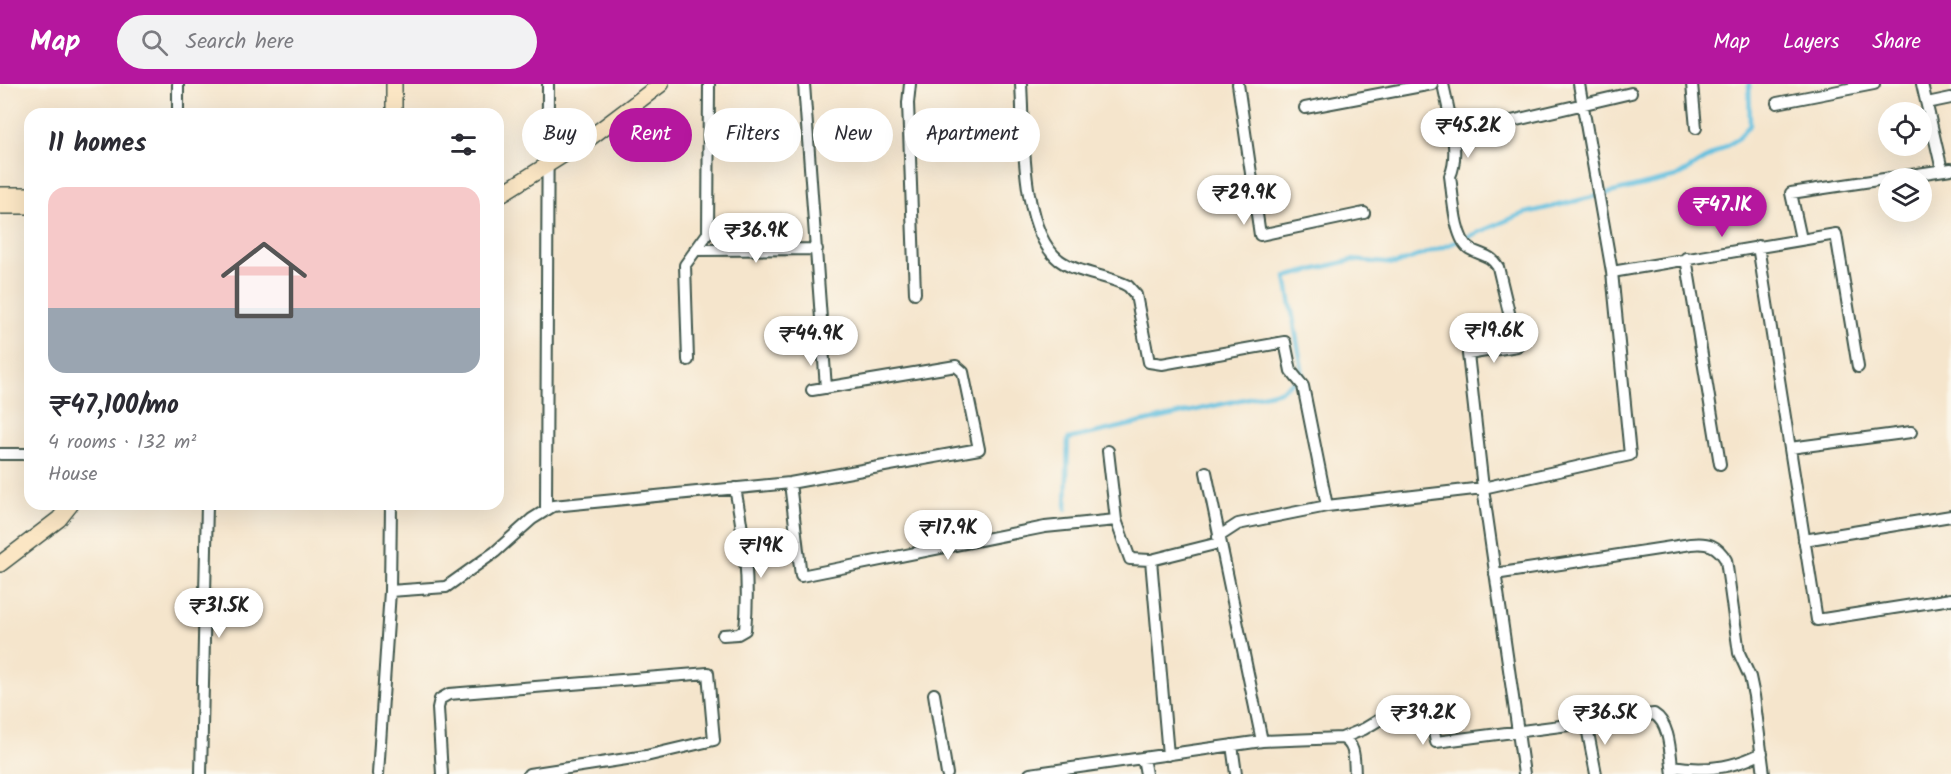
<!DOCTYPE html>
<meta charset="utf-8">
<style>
body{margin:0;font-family:Kalam,sans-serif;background:#f2f2f3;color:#2b2b33;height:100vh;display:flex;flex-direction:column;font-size:22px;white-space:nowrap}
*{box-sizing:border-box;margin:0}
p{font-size:20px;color:#7c7c81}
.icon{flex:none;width:33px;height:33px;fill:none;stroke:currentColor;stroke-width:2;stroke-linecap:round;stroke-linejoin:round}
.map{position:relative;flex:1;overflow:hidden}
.drawer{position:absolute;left:24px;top:24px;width:480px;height:402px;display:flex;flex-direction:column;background:#fff;border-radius:18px;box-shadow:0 6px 24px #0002}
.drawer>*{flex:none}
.top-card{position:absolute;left:522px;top:24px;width:570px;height:54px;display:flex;gap:12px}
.tools{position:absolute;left:1878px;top:18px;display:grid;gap:12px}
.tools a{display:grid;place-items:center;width:54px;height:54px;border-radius:50%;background:#fff;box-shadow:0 6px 24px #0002;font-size:30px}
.price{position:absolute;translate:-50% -51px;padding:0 14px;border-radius:21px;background:#fff;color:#222;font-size:20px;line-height:39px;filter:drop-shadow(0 2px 3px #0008)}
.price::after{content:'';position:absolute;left:50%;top:36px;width:18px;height:14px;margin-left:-9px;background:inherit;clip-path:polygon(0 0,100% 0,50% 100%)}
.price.selected{background:#b5179e;color:#fff}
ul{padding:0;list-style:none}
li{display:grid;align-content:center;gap:12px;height:318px;padding:0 24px}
li span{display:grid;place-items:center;height:186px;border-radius:18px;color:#555}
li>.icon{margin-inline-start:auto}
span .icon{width:108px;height:108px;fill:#fffc;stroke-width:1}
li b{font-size:26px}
h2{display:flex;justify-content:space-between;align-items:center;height:72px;padding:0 24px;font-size:26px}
.chip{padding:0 21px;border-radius:27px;background:#fff;box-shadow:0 6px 24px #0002;font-size:21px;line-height:54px}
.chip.selected{background:#b5179e;color:#fff}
header{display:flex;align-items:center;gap:36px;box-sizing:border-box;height:84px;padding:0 30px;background:#b5179e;color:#fff}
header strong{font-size:28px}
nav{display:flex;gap:33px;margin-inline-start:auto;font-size:21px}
.search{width:420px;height:54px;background:#f2f2f3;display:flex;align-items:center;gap:15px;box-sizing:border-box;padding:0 21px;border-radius:33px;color:#7c7c81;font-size:22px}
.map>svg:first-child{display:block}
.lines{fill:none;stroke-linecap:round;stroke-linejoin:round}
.stream{stroke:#61bfdf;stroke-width:4.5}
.street-casing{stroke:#3f564b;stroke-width:14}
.secondary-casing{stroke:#3f564b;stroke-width:18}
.street{stroke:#fff;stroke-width:10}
.secondary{stroke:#fbe6c4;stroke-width:15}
</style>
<header>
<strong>Map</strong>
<div class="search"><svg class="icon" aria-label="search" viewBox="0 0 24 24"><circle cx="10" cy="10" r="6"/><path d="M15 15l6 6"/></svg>Search here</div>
<nav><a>Map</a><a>Layers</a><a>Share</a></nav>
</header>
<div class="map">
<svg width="1951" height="690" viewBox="0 0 1951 690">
<rect width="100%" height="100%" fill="#fbf7ec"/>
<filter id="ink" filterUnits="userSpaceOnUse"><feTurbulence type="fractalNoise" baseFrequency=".0167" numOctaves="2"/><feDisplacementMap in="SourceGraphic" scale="12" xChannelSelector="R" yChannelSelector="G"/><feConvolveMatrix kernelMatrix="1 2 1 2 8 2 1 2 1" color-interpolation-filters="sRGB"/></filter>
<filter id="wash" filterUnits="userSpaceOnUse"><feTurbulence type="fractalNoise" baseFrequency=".008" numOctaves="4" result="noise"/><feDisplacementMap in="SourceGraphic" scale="24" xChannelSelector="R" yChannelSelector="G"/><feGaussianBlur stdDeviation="1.35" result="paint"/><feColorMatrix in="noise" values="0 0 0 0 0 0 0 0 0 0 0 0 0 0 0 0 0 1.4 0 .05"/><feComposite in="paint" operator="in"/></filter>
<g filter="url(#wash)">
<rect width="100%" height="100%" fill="#f5e5cc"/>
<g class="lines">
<path class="stream" d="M1066 425 1068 355 1280 307 1303 291 1286 193 1352 176 1396 180 1446 162 1522 130 1676 93 1736 56 1750 41 1749 0"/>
</g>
</g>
<g filter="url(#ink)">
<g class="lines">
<defs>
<path id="street" d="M804 0 826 304
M910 0 908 19 915 209
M1021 0C1024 47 1020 145 1059 176 1078 190 1108 191 1128 202L1136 211 1149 278 1162 280 1285 258 1291 287 1303 302 1327 422
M1238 0 1260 151 1364 129
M1443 0C1448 25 1461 70 1450 92 1453 111 1454 155 1470 165 1482 172 1490 170 1498 183L1517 262 1468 270 1483 404 1630 371 1612 188 1579 0
M1692 0 1696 44
M1922 0 1942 86
M1777 19 1874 0
M1927 19 1951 14
M1305 24 1432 0
M178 30V0
M1452 51 1631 9
M1801 155 1791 109 1951 85
M1758 162 1817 536 1951 515
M695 166 817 165
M1686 174 1720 380
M1612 188 1836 150 1858 283
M688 276 685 181 708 149 709 0
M1790 364 1911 348
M0 370H30
M1206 388 1262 657 1342 654C1356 660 1354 676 1355 690
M790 399 801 492 1045 443 1116 436 1108 367
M546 426 548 0
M1116 436 1130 475 1151 476
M1218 453 1238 440 1327 422 1483 404 1524 690
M1804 456 1951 432
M1495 490 1691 460C1708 458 1717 461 1726 476L1739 569 1750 593 1754 612 1764 690
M390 507 446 503 495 468 532 435 553 422 790 399 979 365 963 288 956 282 812 306
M723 551 738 550 745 546C750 498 744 451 735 404
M934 610 947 690
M1586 638 1596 690
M1342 654 1364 645 1399 624 1426 627 1431 633 1436 658 1654 630C1671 640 1670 672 1673 690
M1232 661 1236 690
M1168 671 1151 476 1219 459
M1143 674 1146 690
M1672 682C1704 688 1733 684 1762 669
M201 690 207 420
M378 690 390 507 391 420
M442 690 438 624 440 615 449 610 708 589 714 656 646 672 529 690
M1030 690 1262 657"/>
<path id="secondary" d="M394 0V30
M0 111H30
M498 112 587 56 661 0
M0 122H30
M0 480 59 435 71 420"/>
</defs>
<use href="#street" class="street-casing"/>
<use href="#secondary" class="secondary-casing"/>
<use href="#street" class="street"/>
<use href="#secondary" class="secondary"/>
</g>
</g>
</svg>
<div class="tools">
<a><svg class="icon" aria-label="locate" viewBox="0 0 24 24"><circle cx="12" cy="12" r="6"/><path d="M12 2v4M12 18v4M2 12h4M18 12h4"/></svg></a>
<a><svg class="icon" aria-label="layers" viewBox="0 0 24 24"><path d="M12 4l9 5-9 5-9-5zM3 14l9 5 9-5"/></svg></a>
</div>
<b class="price" style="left:1468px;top:75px">₹45.2K</b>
<b class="price" style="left:1244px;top:142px">₹29.9K</b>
<b class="price selected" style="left:1722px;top:154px">₹47.1K</b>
<b class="price" style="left:756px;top:180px">₹36.9K</b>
<b class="price" style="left:1494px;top:280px">₹19.6K</b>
<b class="price" style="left:811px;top:283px">₹44.9K</b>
<b class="price" style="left:948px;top:477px">₹17.9K</b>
<b class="price" style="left:761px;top:495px">₹19K</b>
<b class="price" style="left:219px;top:555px">₹31.5K</b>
<b class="price" style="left:1423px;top:662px">₹39.2K</b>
<b class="price" style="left:1605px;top:662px">₹36.5K</b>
<div class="top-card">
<a class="chip">Buy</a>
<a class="chip selected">Rent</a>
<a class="chip">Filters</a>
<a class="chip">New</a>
<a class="chip">Apartment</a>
</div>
<section class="drawer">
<h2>11 homes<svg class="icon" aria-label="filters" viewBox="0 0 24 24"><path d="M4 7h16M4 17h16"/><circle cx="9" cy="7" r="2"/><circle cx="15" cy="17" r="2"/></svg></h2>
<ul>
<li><span style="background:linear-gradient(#f6c9c9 65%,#9aa5b1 0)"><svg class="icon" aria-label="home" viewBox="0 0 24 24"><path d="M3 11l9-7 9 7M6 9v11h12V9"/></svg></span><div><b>₹47,100/mo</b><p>4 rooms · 132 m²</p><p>House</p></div></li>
</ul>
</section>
</div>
